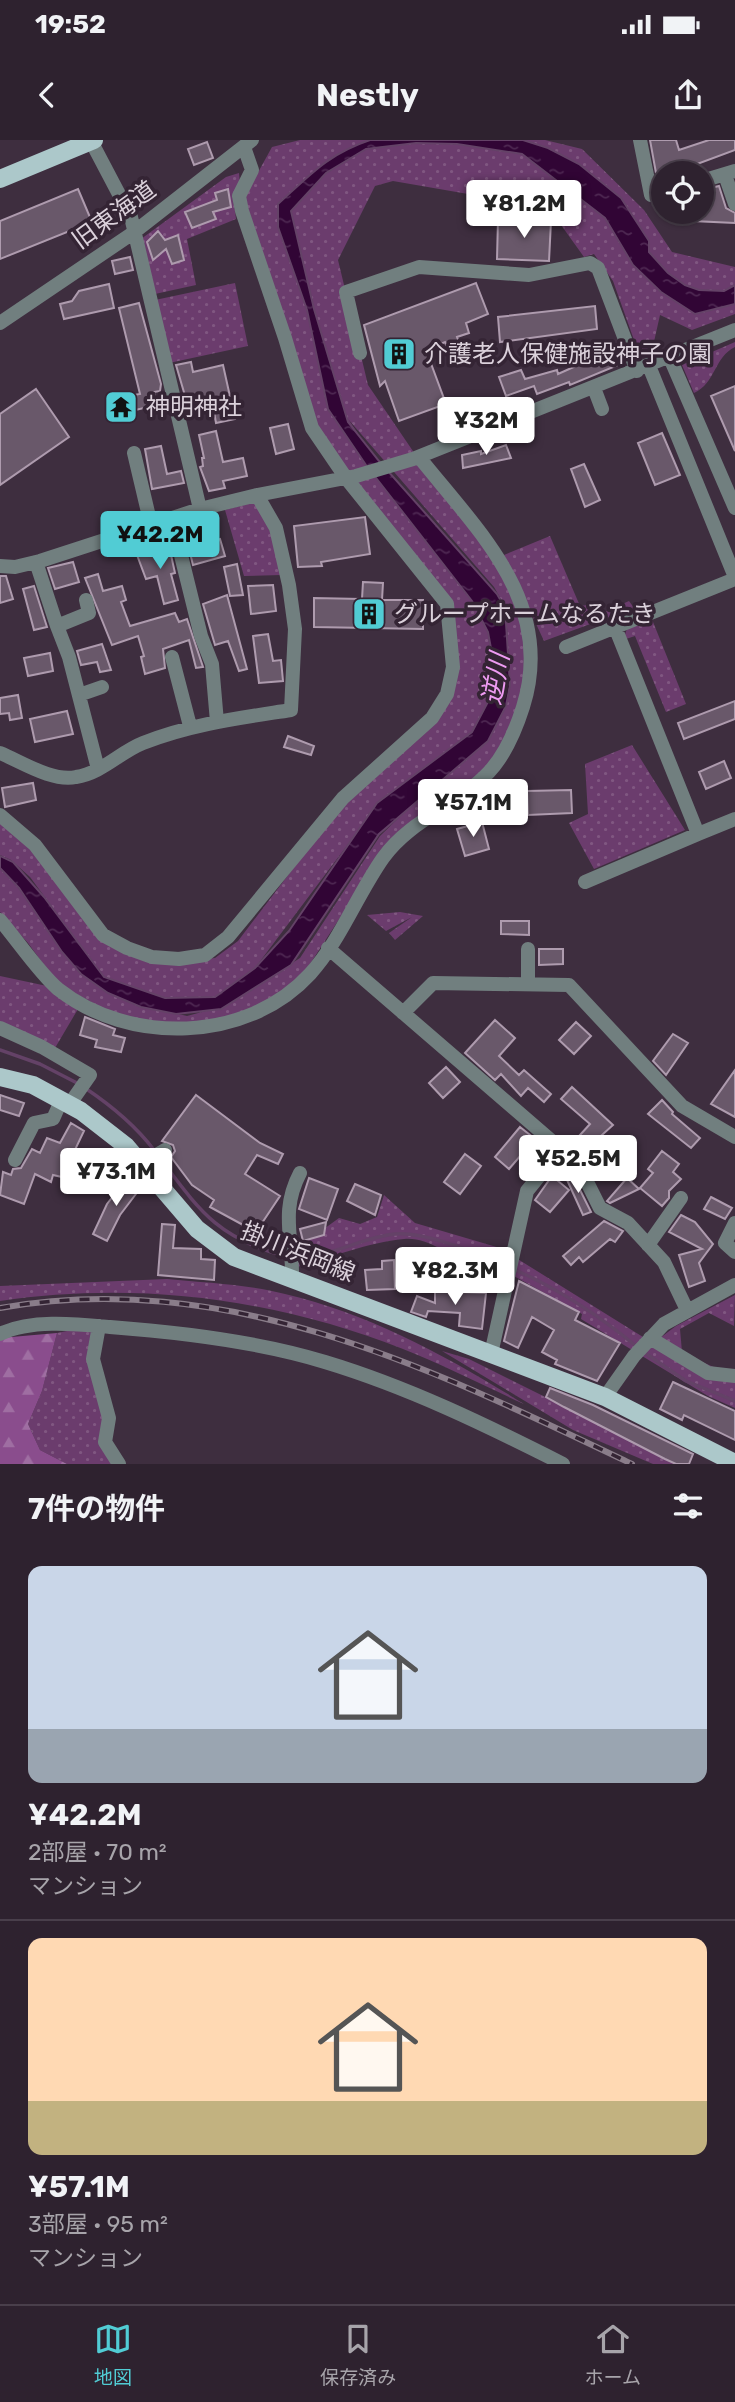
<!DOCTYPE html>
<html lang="ja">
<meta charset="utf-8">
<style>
body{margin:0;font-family:Rubik,"Noto Sans JP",sans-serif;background:#3a2f3b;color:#f1f3f6;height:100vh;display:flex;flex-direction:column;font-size:26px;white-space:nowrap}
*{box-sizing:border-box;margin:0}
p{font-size:23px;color:#a7a4aa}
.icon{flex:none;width:38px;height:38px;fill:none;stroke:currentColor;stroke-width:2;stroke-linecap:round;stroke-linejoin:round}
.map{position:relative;height:1324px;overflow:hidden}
.details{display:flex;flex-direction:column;background:#2e222f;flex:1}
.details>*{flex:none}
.tools{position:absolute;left:651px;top:21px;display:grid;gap:14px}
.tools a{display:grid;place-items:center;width:63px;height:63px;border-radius:50%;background:#2e222f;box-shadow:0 2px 5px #0004,0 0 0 2px #493f4b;font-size:35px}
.price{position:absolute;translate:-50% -60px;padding:0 16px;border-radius:7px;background:#fff;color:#222;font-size:23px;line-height:46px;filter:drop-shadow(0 2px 4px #0008)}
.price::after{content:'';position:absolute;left:50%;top:42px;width:21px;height:16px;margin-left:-10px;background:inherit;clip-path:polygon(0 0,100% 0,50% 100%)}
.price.on{background:#51ccd4;color:#111}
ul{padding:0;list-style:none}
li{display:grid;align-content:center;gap:14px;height:371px;padding:0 28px}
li+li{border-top:2px solid #493f4b}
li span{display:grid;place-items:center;height:217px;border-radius:14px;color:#555}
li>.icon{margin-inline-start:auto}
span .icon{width:126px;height:126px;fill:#fffc;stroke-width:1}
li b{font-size:30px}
h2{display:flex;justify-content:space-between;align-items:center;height:84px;padding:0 28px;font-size:30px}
.status{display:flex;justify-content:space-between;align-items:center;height:49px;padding:0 35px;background:#2e222f;direction:ltr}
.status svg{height:19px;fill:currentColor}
header{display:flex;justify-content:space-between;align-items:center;height:91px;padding:0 28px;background:#2e222f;font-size:32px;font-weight:700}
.tab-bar{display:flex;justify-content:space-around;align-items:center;height:98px;border-top:2px solid #493f4b;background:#2e222f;font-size:19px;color:#a7a4aa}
.tab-bar a{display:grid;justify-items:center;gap:4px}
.tab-bar .on{color:#51ccd4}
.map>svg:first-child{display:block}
.grass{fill:url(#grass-dots)}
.forest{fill:url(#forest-firs)}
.water{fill:url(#water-ripples);stroke:#644267;stroke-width:2}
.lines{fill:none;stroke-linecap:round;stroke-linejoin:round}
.stream{stroke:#644267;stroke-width:3.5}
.building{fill:#69586a;stroke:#ae9bae;stroke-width:2}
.minor{stroke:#717f7f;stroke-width:14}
.major{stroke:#acc8ca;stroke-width:18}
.rail-casing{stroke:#8a7d8a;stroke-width:6}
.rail{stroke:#342434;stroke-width:3.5;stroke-dasharray:10;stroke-linecap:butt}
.labels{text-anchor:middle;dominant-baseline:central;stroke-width:7;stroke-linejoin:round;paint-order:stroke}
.street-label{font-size:24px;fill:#dbd1db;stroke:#342434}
.poi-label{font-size:24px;fill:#dbd1db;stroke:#342434;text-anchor:start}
.water-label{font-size:26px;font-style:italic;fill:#ee9bf2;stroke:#342434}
</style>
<div class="status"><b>19:52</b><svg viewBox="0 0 49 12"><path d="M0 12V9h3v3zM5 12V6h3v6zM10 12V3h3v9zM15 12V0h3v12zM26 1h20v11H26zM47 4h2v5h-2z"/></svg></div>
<header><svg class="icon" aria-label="back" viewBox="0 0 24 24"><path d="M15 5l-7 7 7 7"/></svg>Nestly<svg class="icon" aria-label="share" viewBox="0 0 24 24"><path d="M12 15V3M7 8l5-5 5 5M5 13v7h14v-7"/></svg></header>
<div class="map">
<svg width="735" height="1324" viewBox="0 0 735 1324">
<defs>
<pattern id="grass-dots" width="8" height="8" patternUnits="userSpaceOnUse" patternTransform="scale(1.75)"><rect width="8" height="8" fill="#6b3c6d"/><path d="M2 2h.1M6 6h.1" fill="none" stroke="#805781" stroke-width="1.8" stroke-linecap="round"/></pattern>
<pattern id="forest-firs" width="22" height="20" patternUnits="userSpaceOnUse" patternTransform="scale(1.75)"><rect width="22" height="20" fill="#8a4d8d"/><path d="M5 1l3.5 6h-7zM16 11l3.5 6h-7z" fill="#9f6ea2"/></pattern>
<pattern id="water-ripples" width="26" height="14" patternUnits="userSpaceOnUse" patternTransform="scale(1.75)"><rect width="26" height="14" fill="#310535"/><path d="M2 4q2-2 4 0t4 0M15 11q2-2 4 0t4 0" fill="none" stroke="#4e2852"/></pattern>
</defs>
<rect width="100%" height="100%" fill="#3e2e3f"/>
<path class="grass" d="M300 0H545L582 9 644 70 672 112 735 127V174L692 190 660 175 651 215 639 214 613 141 594 114 584 117 556 78 526 64 393 41 375 46 338 120 368 245 419 320 505 429 526 482V551L516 584 486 631 377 721 308 827 292 847 254 869 219 880 167 886 126 881 58 844 28 803 0 772V729L15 743 42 783 108 853 131 863 187 876 228 865 300 818 380 696 417 660 488 601 510 545 506 468 494 447 348 279 472 461 488 492 494 525 489 560 473 592 382 659 255 828 215 857 165 858 104 837 30 737 11 720 0 715V679L34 710 106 803 158 824 215 818 238 801 330 680 448 565 450 464 312 288 240 65 272 7Z
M239 33 240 44 233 53 236 79 187 99 196 145 155 154 141 99 226 37Z
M235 143 248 206 169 223 155 160Z
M735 202V207C714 217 716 243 694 253L682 225Z
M255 362 271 392 281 435 244 436 225 370Z
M550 396 580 466 596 464 600 474 629 461 634 468 544 501 504 415Z
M651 477 686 564 666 572 635 496 623 500 628 486Z
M632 605 685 690 594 729 569 683 588 674 585 624Z
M400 772 423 776 395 800 389 793 412 777 386 791 367 775Z
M0 836 47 846 78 869 55 908 0 882Z
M384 1055 415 1083 500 1108 643 1197 735 1236V1268L708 1256 581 1179 582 1174 512 1135 465 1130C455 1114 423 1096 404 1099 368 1102 331 1118 297 1127L299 1107 339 1078 360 1084 377 1077Z
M167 1139C206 1143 247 1144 285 1154 371 1174 450 1218 524 1264 484 1246 444 1225 403 1209 274 1158 136 1141 0 1161V1146Z
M735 1155 734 1186 709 1173 680 1189 682 1212 660 1198 676 1186Z
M92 1186 109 1278 105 1302 117 1324H67L40 1310 28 1284 42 1251 57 1193Z
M442 1211 469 1219 680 1324H653L573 1290Z"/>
<path class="forest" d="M57 1193 42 1251 28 1284 40 1310 67 1324H0V1198Z"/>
<path class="water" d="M370 0H523L548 8 579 24 621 58 649 101V112L668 133 685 145 699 150 724 151 735 145V164L695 174 661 152 633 125 605 78 522 14 457 4 416 3 366 9 326 33 291 71 314 169 348 282 379 321 497 454 505 468 510 545 506 566 488 601 379 694 291 825 221 869 176 874 141 867 108 853 81 834 62 812 19 748 0 728V716L13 722 44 757 104 837 165 858 215 857 255 828 289 791 377 663 472 592 489 560 494 525 488 492 472 461 366 325 328 269 307 170 278 87V64C310 35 328 14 370 0Z"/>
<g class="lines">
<path class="stream" d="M0 910 40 924 79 944
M85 948C112 966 135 985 154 1010
M159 1017C200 1071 217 1098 287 1117
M294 1117C329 1119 361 1097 395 1094 423 1091 479 1114 506 1126
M513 1129C559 1149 597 1174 636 1206
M645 1213 686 1241 735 1261"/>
</g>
<path class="building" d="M650 0H676L679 10 709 0H735V10L673 33H656Z
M207 2 213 18 194 25 188 9Z
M719 46 726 68 735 73V83L693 81 697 72H702V50Z
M78 49 92 82 0 119V81Z
M228 49 231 67 213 72 216 79 192 88 185 72 217 60 215 53Z
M498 79 551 81 549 121 497 119Z
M158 91 165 100 178 95 184 120 172 124 166 109 153 120 147 102Z
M130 117 133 130 115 134 112 121Z
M476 143 488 174 466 183 469 193 457 197 462 211 450 217 445 202 426 210 446 264 399 281 385 241 380 246 364 185Z
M109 144 114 168 64 179 60 164 72 161 79 151Z
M139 163 161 244 160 251 154 252 157 265 131 271 132 276 113 279 110 259 140 254 119 168Z
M595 166 597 189 500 202 498 177Z
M616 208 623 223 570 245 569 242 537 254 534 246 506 256 499 237 521 230 525 239 557 230 558 234Z
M191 222 193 232 223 225 235 279 216 283 212 260 188 266 176 225Z
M735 246V311L711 256Z
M36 249 69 297 0 345V274Z
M288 284 294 309 276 314 270 288Z
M216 291 223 322 243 318 247 336 223 341 225 348 209 351 200 327 203 326 202 318H204L199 295Z
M662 293 680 335 655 345 638 303Z
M506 305 511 318 463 328 462 315 481 311V314Z
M161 306 167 334 181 331 184 343 152 349 145 309Z
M584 324 600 360 585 367 571 329Z
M365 377 370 414 321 422 322 426 298 427 294 386Z
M220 399 225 416 193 425 189 409Z
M169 406 175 433 171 434 178 460 164 464 157 436 146 439 137 415Z
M73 422 79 442 55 449 48 428Z
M237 424 243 455 230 456 224 427Z
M98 434 103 451 122 446 126 460 121 462 130 486 175 473 179 482 187 479 203 527 196 528 189 500 163 509 165 528 145 534 141 517 144 516 138 496 112 505 85 438Z
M0 436H6L13 459 0 463Z
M363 442 383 443 382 460H423V489L314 487V458L362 459Z
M273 445 276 471 251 474 248 446Z
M34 446 47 487 34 490 23 449Z
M227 455 247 529 239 531 228 501 215 505 203 464Z
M268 494 273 521 281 520 283 541 259 543 253 496Z
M102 504 111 530 100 532 97 522 81 525 77 511Z
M50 513 53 531 28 536 24 518Z
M18 555 22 578 10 580 9 573 0 574V558Z
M735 561V579L684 599 678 583Z
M67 571 73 594 35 602 30 579Z
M288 596 314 606 311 615 284 607Z
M724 621 731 638 706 649 699 632Z
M33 643 36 660 5 667 2 648Z
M571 650 572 673 528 675 527 651Z
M482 682 489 709 465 716 457 689Z
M501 781H529V795L501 794Z
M539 809H563V824L539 825Z
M85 877 115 889 113 895 125 898 121 912 95 907 97 900 80 895Z
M495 880 515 898 499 916 519 935 524 930 551 954 544 962 528 948 521 956 501 934 495 940 465 913Z
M576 882 591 896 574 914 559 900Z
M673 894 688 903 666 935 653 921Z
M446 927 460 942 443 958 429 943Z
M735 930V977L711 964Z
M572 947 613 985 591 1005 580 995 590 984 561 959Z
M0 955 24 963 19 976 0 970Z
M196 955 260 1003 283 1014 278 1024 257 1015 245 1034 280 1056 256 1092 210 1067 214 1060 192 1045 171 1017 175 1011 173 1005 162 1001Z
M662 960 673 972 672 974 700 998 691 1008 648 974Z
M71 983 84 991 62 1037 53 1035 51 1042 35 1034 24 1064 0 1055 3 1032 11 1035 13 1029 21 1028 32 1009 40 1013 47 998 60 1003Z
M520 987 535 999 509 1029 495 1017Z
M662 1011 679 1024 673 1032 681 1039 669 1051V1058L662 1066 640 1048 653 1033 648 1029Z
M465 1014 481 1026 460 1054 444 1042Z
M563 1031 576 1042 591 1072 583 1075Z
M129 1036 142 1046 120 1075 107 1101 93 1094 107 1064Z
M552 1036 569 1050 550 1072 535 1060Z
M309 1038 338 1049 327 1080 299 1069Z
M627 1038 639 1049 610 1063 607 1061Z
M355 1044 381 1055 375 1075 347 1061Z
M711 1057 732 1068 725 1079 704 1069Z
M681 1075 695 1082 713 1104 699 1123 705 1141 689 1147 679 1115 702 1109 669 1092Z
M604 1081 623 1091 615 1102 610 1099 583 1122 579 1117 571 1125 563 1116Z
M326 1082 324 1095 303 1101 300 1089Z
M162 1084 175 1085 173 1108 201 1109V1119L215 1120 214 1140 158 1135Z
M418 1115 439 1121 435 1133 415 1127Z
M394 1120 395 1149 367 1150 365 1130 382 1129V1121Z
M519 1141 579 1172 575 1180 620 1203 597 1241 555 1224 557 1220 542 1212 554 1190 532 1177 518 1208 504 1201Z
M435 1151 486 1153 482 1189 459 1186 460 1173 428 1171 426 1177 411 1172 417 1156 435 1163Z
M673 1242 735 1271V1300L684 1275 682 1280 660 1269Z
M550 1248 593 1265 693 1314 689 1324H676L665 1319 564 1267 546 1257Z"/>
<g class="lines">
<path class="minor" d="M640 0 651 55 663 51
M91 1 131 77 200 369
M725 35 735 64
M702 41 735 31
M0 183 133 93 252 0
M360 213 346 152 419 127 529 135 590 123 598 128 637 231
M670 218 735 368
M649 226 735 437
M594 248 602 269
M134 313 151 385
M172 379 201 496 212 524 217 582
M36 422 57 486 89 473 86 460
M0 426 15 427 40 421 200 369 257 355 356 336 413 319 735 190
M57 486 69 517 98 629
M615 487 698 694 735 679
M566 507 735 439
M172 517 190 586
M79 555 102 547
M0 613C22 622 52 642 76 637 102 633 120 612 143 603 191 584 240 578 291 570L295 489 289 445 276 388 257 355
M0 675 35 705 103 795 127 808 152 817 179 819 205 815 228 797 343 658 432 578 447 554 453 527 447 464 346 338 312 288 285 198 242 71 239 56 252 30 244 7
M585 742 698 694
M0 780C17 800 40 834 58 849 129 905 247 903 310 834 340 801 357 755 383 718 411 679 457 666 489 632 505 615 516 589 523 567 556 463 478 391 419 317
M328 808 561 1009 582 1032 600 1068 628 1083 664 1122 687 1170
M528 844V809
M403 873 433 843 569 845 682 966 735 997
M0 888 42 907 90 935 69 965
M15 1020 34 983 53 979 61 961
M141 1024 165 1010
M582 1032 603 1005
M735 1083 725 1103 735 1112
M648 1105 681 1058
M292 1138C293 1098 280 1071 300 1033
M99 1186 93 1219 109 1278 105 1302 119 1324
M0 1194C31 1179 77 1184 110 1187 177 1192 260 1202 325 1222 408 1247 486 1285 563 1324
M650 1198 708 1233 735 1236
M491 1214 527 1051 561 1009
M605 1257 634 1216 664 1184 735 1145"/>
<path class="major" d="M0 39 94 0
M0 937 33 945 81 971 126 1006 197 1089 234 1117 605 1257 735 1323"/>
<defs>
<path id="rail" d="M0 1168C228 1128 433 1229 632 1324"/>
</defs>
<use href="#rail" class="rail-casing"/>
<use href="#rail" class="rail"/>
</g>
<defs>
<symbol id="building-square" viewBox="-11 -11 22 22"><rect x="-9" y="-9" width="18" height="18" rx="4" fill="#51ccd4" stroke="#342434"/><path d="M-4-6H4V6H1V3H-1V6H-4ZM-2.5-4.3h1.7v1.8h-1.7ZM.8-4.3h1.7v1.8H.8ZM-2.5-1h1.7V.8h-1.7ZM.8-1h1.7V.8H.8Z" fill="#111"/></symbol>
<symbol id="temple-square" viewBox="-11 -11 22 22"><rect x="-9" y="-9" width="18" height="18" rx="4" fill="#51ccd4" stroke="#342434"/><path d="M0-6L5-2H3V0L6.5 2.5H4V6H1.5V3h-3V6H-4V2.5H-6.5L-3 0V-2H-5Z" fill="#111"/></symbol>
</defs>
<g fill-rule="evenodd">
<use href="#building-square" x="380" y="195" width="38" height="38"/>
<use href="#temple-square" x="102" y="248" width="38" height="38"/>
<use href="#building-square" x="350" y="455" width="38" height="38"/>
</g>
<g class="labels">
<g class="street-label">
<text transform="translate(114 75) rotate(-36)">旧東海道</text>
<text transform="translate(298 1112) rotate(22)">掛川浜岡線</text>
</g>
<g class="poi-label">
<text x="424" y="214">介護老人保健施設神子の園</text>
<text x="146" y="267">神明神社</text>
<text x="394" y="474">グループホームなるたき</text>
</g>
<g class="water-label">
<text transform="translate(496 539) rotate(-80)">逆川</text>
</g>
</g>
</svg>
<div class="tools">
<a><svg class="icon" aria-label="locate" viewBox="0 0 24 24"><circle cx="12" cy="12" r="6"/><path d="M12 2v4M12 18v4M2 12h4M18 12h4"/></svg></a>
</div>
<b class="price" style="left:524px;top:100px">¥81.2M</b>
<b class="price" style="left:486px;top:317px">¥32M</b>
<b class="price on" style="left:160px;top:431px">¥42.2M</b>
<b class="price" style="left:473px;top:699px">¥57.1M</b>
<b class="price" style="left:578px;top:1055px">¥52.5M</b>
<b class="price" style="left:116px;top:1068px">¥73.1M</b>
<b class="price" style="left:455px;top:1167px">¥82.3M</b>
</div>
<section class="details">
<h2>7件の物件<svg class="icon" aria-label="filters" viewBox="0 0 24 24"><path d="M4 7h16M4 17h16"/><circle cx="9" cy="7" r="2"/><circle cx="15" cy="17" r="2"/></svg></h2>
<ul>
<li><span style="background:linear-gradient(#c9d6e8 75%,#9aa5b1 0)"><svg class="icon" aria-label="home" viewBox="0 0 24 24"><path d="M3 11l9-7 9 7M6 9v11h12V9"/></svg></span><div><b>¥42.2M</b><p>2部屋 · 70 m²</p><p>マンション</p></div></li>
<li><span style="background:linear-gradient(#ffd9b3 75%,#c2b280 0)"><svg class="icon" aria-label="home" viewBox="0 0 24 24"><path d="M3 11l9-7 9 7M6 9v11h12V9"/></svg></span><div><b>¥57.1M</b><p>3部屋 · 95 m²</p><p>マンション</p></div></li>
</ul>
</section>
<nav class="tab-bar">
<a class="on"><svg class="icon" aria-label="map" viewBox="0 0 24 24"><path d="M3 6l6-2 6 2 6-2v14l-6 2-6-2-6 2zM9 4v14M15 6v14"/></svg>地図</a>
<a><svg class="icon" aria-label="saved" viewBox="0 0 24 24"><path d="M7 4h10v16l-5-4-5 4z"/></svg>保存済み</a>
<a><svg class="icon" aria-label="home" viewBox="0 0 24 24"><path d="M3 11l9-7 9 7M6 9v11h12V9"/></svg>ホーム</a>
</nav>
